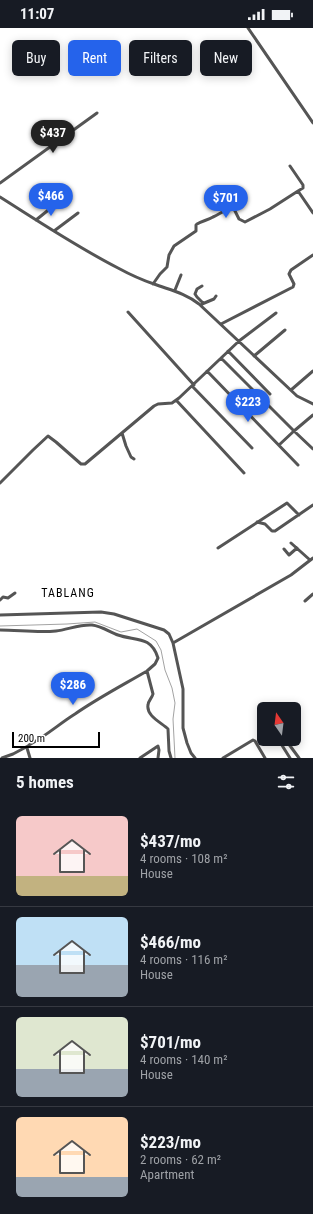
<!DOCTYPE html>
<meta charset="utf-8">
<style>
body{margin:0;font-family:"Roboto Condensed",sans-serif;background:#20242c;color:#f1f3f6;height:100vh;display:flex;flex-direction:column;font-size:15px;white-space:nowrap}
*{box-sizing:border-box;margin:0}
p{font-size:13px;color:#9ea1a6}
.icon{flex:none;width:22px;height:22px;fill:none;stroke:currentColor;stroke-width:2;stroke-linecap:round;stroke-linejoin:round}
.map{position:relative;height:730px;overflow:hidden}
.side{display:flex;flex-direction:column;background:#171b24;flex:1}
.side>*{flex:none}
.banner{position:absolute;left:12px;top:12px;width:289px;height:36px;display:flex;gap:8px}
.needle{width:26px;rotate:346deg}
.controls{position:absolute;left:257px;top:674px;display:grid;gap:8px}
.controls a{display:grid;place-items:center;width:44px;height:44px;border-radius:6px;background:#171b24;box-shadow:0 2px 10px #0003;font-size:20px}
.scale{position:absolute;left:12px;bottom:10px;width:88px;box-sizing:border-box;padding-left:4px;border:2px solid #000;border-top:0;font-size:11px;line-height:14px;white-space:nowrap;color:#000;-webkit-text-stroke:3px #fff;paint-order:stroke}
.price{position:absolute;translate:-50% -34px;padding:0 9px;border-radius:14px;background:#2563eb;color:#fff;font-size:13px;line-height:26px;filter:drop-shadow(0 1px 2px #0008)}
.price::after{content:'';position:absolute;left:50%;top:24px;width:12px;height:9px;margin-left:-6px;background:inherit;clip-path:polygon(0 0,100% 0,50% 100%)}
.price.active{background:#222;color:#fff}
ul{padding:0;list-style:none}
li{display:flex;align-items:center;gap:12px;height:100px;padding:0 16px}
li+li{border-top:1px solid #363941}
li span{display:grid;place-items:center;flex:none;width:112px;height:80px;border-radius:6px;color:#555}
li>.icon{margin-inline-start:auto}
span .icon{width:48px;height:48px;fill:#fffc;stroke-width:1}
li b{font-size:17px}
h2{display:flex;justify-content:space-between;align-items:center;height:48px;padding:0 16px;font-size:17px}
.chip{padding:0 14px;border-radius:6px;background:#171b24;box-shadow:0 2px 10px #0003;font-size:14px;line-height:36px}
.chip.active{background:#2563eb;color:#fff}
.status{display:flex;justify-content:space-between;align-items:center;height:28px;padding:0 20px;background:#171b24;direction:ltr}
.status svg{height:11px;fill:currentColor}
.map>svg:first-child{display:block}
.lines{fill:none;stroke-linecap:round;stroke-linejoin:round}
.stream{stroke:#a3a3a3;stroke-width:1}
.minor{stroke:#555;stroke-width:3}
.labels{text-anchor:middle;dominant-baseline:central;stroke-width:3.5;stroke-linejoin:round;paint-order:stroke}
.quarter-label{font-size:12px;letter-spacing:1px;fill:#000;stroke:#fff}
</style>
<div class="status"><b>11:07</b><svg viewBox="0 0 49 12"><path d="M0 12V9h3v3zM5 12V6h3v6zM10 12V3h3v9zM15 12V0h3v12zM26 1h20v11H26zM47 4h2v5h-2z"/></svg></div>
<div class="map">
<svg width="313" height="730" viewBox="0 0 313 730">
<rect width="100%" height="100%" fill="#fff"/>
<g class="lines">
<path class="stream" d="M0 598 67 596 95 594 121 604 137 601 156 613 161 622 165 642 172 660 175 675 173 691 175 730"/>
<path class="minor" d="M248 0 313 95
M290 138 303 157V160L298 163
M0 155 97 85
M0 169C38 193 77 219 118 240 129 246 142 252 154 256 170 262 185 265 199 276L297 368 313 376
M36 192 57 175
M54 203 78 185
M153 256 160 246 167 239 169 227 174 218 196 203V197L197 196C202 193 208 192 213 189 220 186 226 180 234 181L239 191 245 194 270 181 298 163 313 185
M202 258 197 261 195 266 197 269 203 275
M175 262 181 247
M202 276 214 271 216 268
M128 284 194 357
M221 296 293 259 294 256 289 246 291 242 313 227
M228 323 270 366
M254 328 285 302
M221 330 294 403 313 387
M207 343 298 437
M192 358 252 420
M291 362 313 343
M176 372 244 445
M122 405 126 418 131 429 134 431
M279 417 294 403 313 421
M0 455 33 422 48 408 56 414 81 436H85L154 378 158 376 172 375 179 370 239 313 276 285
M257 494 265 496 272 503H275L313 477
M291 515 310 532
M218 520 287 475 299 487
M284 521 289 527 297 520
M0 572 3 569 8 570 15 565
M305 573 313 566
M0 587 101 584 114 586 164 602 169 606 173 615 183 661V700L187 715 191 725 195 730
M0 602C18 602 38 605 56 603 67 602 80 596 92 597 101 598 110 604 118 607 134 613 151 607 158 630L155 636 147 643C123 657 98 670 75 686 59 696 46 708 29 717L27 720 30 730
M173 615 291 547 313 530
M147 643 153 666C152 670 148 673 148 677 146 688 162 695 168 701L169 723 171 730
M278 711 290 730
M285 711 299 730
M2 730 13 726 28 718
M140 730 158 718 159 722 158 730
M223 730 253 712 255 713 265 730"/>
</g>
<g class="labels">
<g class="quarter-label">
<text x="68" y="565">TABLANG</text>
</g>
</g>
</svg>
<div class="controls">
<a><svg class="needle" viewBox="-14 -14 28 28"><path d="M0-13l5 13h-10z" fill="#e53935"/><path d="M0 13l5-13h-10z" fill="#9ea1a6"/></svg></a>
</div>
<div class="scale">200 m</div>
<b class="price active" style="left:53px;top:126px">$437</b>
<b class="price" style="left:51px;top:189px">$466</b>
<b class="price" style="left:226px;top:191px">$701</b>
<b class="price" style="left:248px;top:395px">$223</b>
<b class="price" style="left:73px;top:678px">$286</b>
<div class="banner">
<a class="chip">Buy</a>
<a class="chip active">Rent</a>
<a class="chip">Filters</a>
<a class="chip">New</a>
</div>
</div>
<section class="side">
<h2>5 homes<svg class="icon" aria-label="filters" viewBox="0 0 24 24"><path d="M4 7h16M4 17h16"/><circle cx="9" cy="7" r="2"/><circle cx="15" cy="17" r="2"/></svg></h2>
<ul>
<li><span style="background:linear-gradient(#f6c9c9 75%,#c2b280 0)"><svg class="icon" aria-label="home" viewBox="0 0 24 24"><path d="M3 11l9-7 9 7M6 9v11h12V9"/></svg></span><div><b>$437/mo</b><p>4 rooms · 108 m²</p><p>House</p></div></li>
<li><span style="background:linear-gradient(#bfe0f5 60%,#9aa5b1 0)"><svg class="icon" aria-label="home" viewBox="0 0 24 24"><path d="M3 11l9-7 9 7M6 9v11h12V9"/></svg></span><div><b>$466/mo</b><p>4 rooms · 116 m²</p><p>House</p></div></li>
<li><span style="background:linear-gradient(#dfe7d0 65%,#9aa5b1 0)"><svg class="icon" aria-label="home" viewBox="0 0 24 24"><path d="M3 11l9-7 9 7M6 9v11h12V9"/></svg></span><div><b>$701/mo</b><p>4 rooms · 140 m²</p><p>House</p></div></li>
<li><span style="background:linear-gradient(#ffd9b3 75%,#9aa5b1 0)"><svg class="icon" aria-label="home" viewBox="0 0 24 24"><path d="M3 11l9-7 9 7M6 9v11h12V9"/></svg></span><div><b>$223/mo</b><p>2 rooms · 62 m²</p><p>Apartment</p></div></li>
</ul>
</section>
